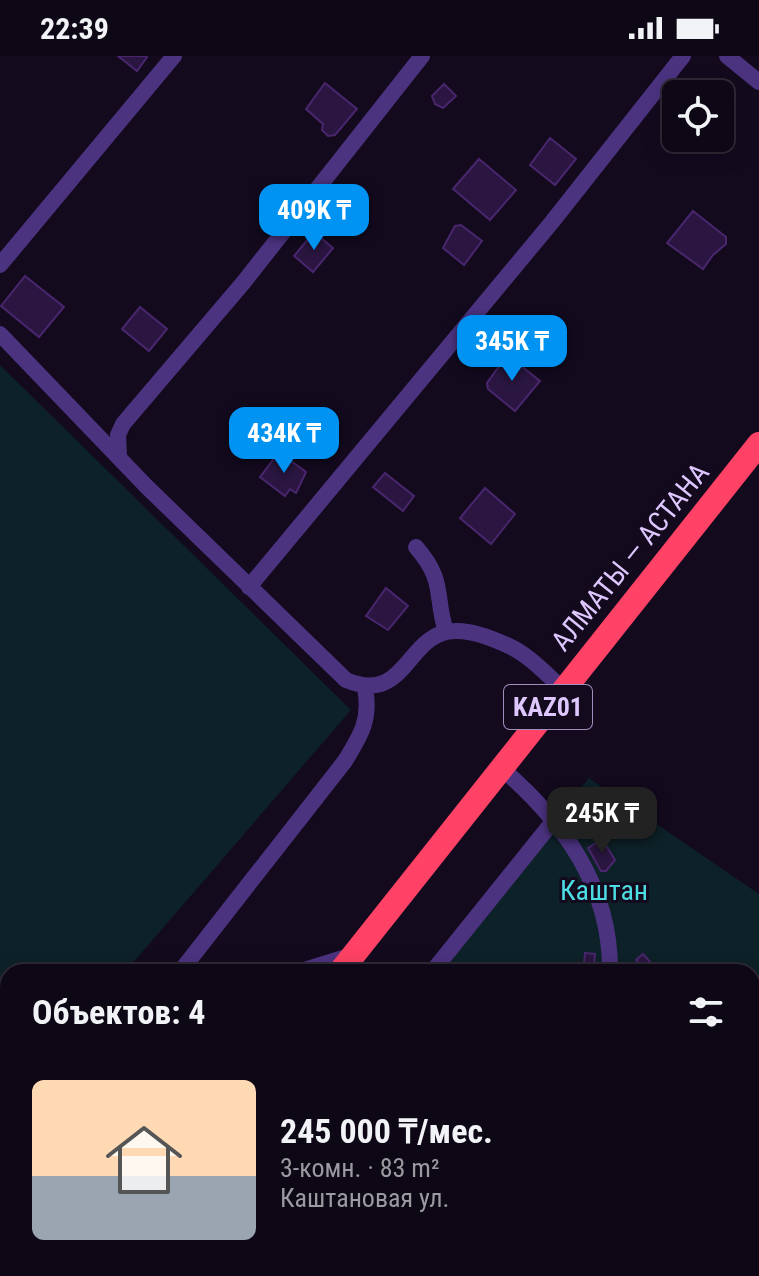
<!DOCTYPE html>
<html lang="ru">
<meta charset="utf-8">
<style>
body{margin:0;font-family:"Roboto Condensed",sans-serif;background:#17111f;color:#f1f3f6;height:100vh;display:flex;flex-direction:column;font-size:30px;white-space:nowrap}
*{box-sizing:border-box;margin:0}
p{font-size:26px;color:#9b9aa1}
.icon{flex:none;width:44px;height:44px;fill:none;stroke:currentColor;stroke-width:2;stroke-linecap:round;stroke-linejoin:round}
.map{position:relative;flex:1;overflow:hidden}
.details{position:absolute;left:0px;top:908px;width:760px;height:312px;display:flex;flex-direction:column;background:#0e0816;border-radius:24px 24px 0 0;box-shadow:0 4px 20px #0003,0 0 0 2px #2e2935}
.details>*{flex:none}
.buttons{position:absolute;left:662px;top:24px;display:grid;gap:16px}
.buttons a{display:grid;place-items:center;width:72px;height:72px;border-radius:12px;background:#0e0816;box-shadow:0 4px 20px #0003,0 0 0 2px #2e2935;font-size:40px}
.price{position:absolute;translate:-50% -68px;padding:0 18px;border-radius:16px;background:#0093f2;color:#fff;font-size:26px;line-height:52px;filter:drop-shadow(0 2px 4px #0008)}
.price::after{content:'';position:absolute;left:50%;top:48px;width:24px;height:18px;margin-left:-12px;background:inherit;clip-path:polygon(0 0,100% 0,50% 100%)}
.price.on{background:#222;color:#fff}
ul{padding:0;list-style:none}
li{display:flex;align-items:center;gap:24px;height:200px;padding:0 32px}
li+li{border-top:2px solid #2e2935}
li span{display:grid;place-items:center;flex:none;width:224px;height:160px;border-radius:12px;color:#555}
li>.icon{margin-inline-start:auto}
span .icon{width:96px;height:96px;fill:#fffc;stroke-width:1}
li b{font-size:34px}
h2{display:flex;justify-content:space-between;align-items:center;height:96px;padding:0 32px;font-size:34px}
.status{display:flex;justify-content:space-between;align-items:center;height:56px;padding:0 40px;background:#0e0816;direction:ltr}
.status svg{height:22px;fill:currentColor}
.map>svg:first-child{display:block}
.green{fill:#0d2128}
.building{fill:#2a1640;stroke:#49266d;stroke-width:2}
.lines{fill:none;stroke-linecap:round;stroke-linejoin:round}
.street{stroke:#4c3380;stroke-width:16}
.highway{stroke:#ff4265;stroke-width:24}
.labels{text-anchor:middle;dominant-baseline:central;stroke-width:6;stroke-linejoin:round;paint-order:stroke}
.shield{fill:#130a1e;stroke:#a18ebc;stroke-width:2}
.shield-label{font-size:26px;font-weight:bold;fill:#dec7ff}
.street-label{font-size:28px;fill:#dec7ff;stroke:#130a1e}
.park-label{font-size:28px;fill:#4ddee5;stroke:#130a1e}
</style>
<div class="status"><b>22:39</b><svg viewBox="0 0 49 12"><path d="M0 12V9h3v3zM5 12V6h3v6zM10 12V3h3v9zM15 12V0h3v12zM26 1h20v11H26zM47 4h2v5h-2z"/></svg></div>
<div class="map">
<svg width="759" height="1220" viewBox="0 0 759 1220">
<rect width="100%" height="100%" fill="#130a1e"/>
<path class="green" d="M0 309 351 654 125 916H8V1161L0 1178Z
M589 722 759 838V947L752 966V916H428Z
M232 1212H662L660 1220H229Z"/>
<path class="building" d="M118 0H146L147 1 137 15Z
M325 27 357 53 335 79 328 80 322 74 323 68 306 53Z
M444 28 456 40 443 52 435 48 432 40Z
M550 82 576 103 555 129 530 109Z
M479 103 516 134 490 164 453 133Z
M693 155 726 181V188L713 199 703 213 667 187Z
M461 169 482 185 464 209 443 192 455 170Z
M314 176 333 192 313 216 294 200Z
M25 220 64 251 39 281 1 250Z
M140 251 167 273 149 295 122 273Z
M511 302 540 325 515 355 488 333 487 327 502 306Z
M257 374 269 385 260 394 249 382Z
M279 396 306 416 296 437 290 433 285 440 260 421Z
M385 417 414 440 403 455 373 431Z
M485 432 515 458 491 488 460 462Z
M386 532 408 550 388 574 366 560Z
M602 783 615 804 606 815H601L588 792Z
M585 897 595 898 594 910 584 909Z
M643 898 659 916H647L636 904Z
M244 1212H284L282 1220H244Z
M391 1212H417L414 1220H393Z"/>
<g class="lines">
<path class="street" d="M727 0 759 26
M0 209 174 0
M0 278 146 430 346 624C407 650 406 576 455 575 472 574 494 583 509 590 529 599 547 619 563 633
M119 400 118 379 123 368 243 227 422 0
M416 491C446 526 434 537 446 576
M249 531 552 166 683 0
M500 711C563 765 611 830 610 916
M180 916 345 705C361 679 371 663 365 632
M298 916 353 899
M432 916 555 763
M0 1190 8 1173
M106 1220 108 1212
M234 1220 237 1212
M432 1220 435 1212"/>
<path class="highway" d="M340 916 759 388
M165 1220 168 1212"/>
</g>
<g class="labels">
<rect class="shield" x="504" y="629" width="88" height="44" rx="6"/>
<g class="shield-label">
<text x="548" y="651">KАZ01</text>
</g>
<g class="street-label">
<text transform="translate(630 501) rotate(-51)">АЛМАТЫ — АСТАНА</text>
</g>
<g class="park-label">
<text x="604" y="834">Каштан</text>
</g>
</g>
</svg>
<div class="buttons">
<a><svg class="icon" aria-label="locate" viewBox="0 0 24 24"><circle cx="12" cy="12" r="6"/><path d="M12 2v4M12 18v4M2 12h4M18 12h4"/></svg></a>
</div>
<b class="price" style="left:314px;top:196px">409K ₸</b>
<b class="price" style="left:512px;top:327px">345K ₸</b>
<b class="price" style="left:284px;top:419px">434K ₸</b>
<b class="price on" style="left:602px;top:799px">245K ₸</b>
<section class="details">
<h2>Объектов: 4<svg class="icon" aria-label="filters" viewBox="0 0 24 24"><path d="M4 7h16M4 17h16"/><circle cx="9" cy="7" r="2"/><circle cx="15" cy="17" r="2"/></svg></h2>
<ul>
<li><span style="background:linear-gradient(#ffd9b3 60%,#9aa5b1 0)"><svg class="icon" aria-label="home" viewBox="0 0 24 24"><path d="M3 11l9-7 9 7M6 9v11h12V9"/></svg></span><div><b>245 000 ₸/мес.</b><p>3-комн. · 83 m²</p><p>Каштановая ул.</p></div></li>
</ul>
</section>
</div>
